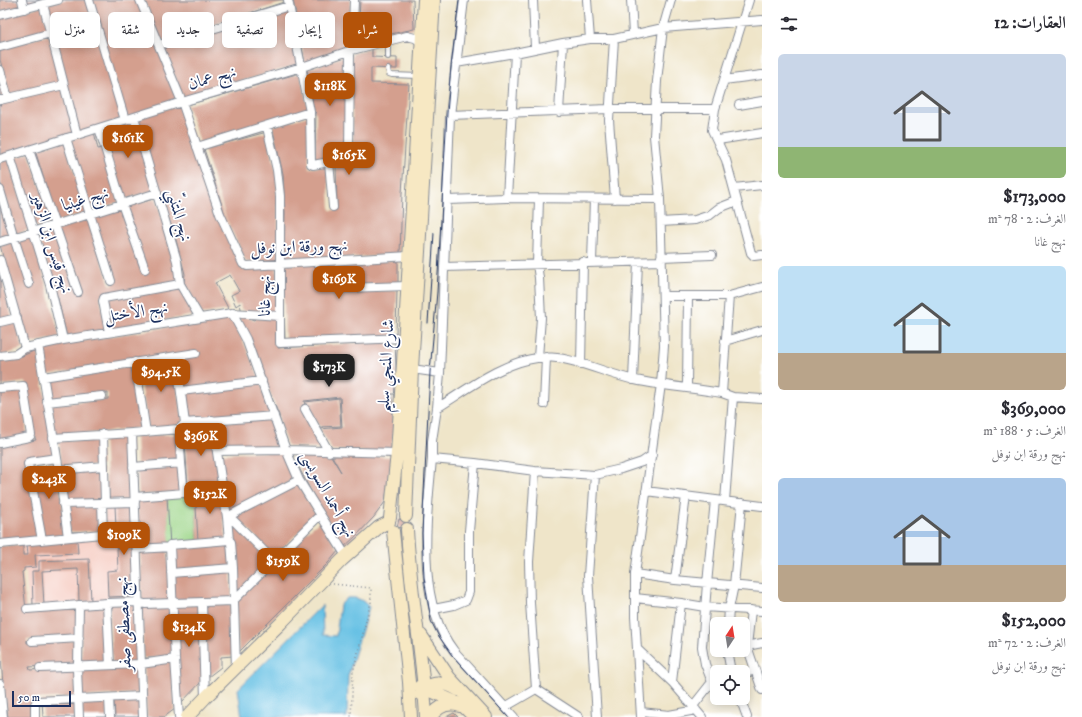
<!DOCTYPE html>
<html lang="ar">
<meta charset="utf-8">
<style>
body{margin:0;font-family:"IM FELL DW Pica",Amiri,serif;background:#f2f2f3;color:#2b2b33;direction:rtl;height:100vh;display:flex;flex-direction:column;font-size:15px;white-space:nowrap}
*{box-sizing:border-box;margin:0}
p{font-size:13px;color:#7c7c81}
.icon{flex:none;width:22px;height:22px;fill:none;stroke:currentColor;stroke-width:2;stroke-linecap:round;stroke-linejoin:round}
.map{position:relative;flex:1;overflow:hidden;direction:ltr}
.panel{display:flex;flex-direction:column;background:#fff;width:320px}
.panel>*{flex:none}
.banner{position:absolute;left:12px;top:12px;width:380px;height:36px;direction:rtl;display:flex;gap:8px}
.needle{width:26px;rotate:12deg}
.controls{position:absolute;left:710px;top:617px;display:grid;gap:8px}
.controls a{display:grid;place-items:center;width:40px;height:40px;border-radius:6px;background:#fff;box-shadow:0 2px 10px #0003;font-size:20px}
.scale{position:absolute;left:12px;bottom:10px;width:59px;box-sizing:border-box;padding-left:4px;border:2px solid #1b2f5e;border-top:0;font-size:11px;line-height:14px;white-space:nowrap;color:#1b2f5e;-webkit-text-stroke:3px #fff;paint-order:stroke}
.price{position:absolute;translate:-50% -34px;padding:0 9px;border-radius:8px;background:#b45309;color:#fff;font-size:13px;line-height:26px;filter:drop-shadow(0 1px 2px #0008)}
.price::after{content:'';position:absolute;left:50%;top:24px;width:12px;height:9px;margin-left:-6px;background:inherit;clip-path:polygon(0 0,100% 0,50% 100%)}
.price.on{background:#222;color:#fff}
ul{padding:0;list-style:none}
li{display:grid;align-content:center;gap:8px;height:212px;padding:0 16px}
li span{display:grid;place-items:center;height:124px;border-radius:6px;color:#555}
li>.icon{margin-inline-start:auto}
span .icon{width:72px;height:72px;fill:#fffc;stroke-width:1}
li b{font-size:17px}
h2{display:flex;justify-content:space-between;align-items:center;height:48px;padding:0 16px;font-size:17px}
.tag{padding:0 14px;border-radius:6px;background:#fff;box-shadow:0 2px 10px #0003;font-size:14px;line-height:36px}
.tag.on{background:#b45309;color:#fff}
main{display:flex;flex:1;min-height:0}
.map>svg:first-child{display:block}
.built{fill:#f7d1c8}
.green{fill:#9cd588;stroke:#5c8273}
.water{fill:#67c1e4;stroke:#4178a1}
.building{fill:#d49f8e}
.lines{fill:none;stroke-linecap:round;stroke-linejoin:round}
.lane-casing{stroke:#858a94;stroke-width:6}
.street-casing{stroke:#858a94;stroke-width:10}
.secondary-casing{stroke:#858a94;stroke-width:14}
.path{stroke:#858a94;stroke-width:1.5;stroke-dasharray:1 3;stroke-linecap:butt}
.lane{stroke:#fff;stroke-width:4}
.street{stroke:#fff;stroke-width:8}
.secondary{stroke:#f7e8c3;stroke-width:12}
.tram{stroke:#1b2f5e;stroke-width:1}
.labels{text-anchor:middle;dominant-baseline:central;stroke-width:3.5;stroke-linejoin:round;paint-order:stroke}
.street-label{font-size:17px;fill:#1b2f5e;stroke:#fff}
</style>
<main>
<section class="panel">
<h2>العقارات: 12<svg class="icon" aria-label="filters" viewBox="0 0 24 24"><path d="M4 7h16M4 17h16"/><circle cx="9" cy="7" r="2"/><circle cx="15" cy="17" r="2"/></svg></h2>
<ul>
<li><span style="background:linear-gradient(#c9d6e8 75%,#8fb573 0)"><svg class="icon" aria-label="home" viewBox="0 0 24 24"><path d="M3 11l9-7 9 7M6 9v11h12V9"/></svg></span><div><b>$173,000</b><p>الغرف: 2 · 78 m²</p><p>نهج غانا</p></div></li>
<li><span style="background:linear-gradient(#bfe0f5 70%,#b9a48a 0)"><svg class="icon" aria-label="home" viewBox="0 0 24 24"><path d="M3 11l9-7 9 7M6 9v11h12V9"/></svg></span><div><b>$369,000</b><p>الغرف: 5 · 188 m²</p><p>نهج ورقة ابن نوفل</p></div></li>
<li><span style="background:linear-gradient(#a9c7e8 70%,#b9a48a 0)"><svg class="icon" aria-label="home" viewBox="0 0 24 24"><path d="M3 11l9-7 9 7M6 9v11h12V9"/></svg></span><div><b>$152,000</b><p>الغرف: 2 · 72 m²</p><p>نهج ورقة ابن نوفل</p></div></li>
</ul>
</section>
<div class="map">
<svg width="762" height="717" viewBox="0 0 762 717">
<rect width="100%" height="100%" fill="#fff"/>
<filter id="ink" filterUnits="userSpaceOnUse"><feTurbulence type="fractalNoise" baseFrequency=".025" numOctaves="2"/><feDisplacementMap in="SourceGraphic" scale="8" xChannelSelector="R" yChannelSelector="G"/><feConvolveMatrix kernelMatrix="1 2 1 2 8 2 1 2 1" color-interpolation-filters="sRGB"/></filter>
<filter id="wash" filterUnits="userSpaceOnUse"><feTurbulence type="fractalNoise" baseFrequency=".012" numOctaves="4" result="noise"/><feDisplacementMap in="SourceGraphic" scale="16" xChannelSelector="R" yChannelSelector="G"/><feGaussianBlur stdDeviation="0.9" result="paint"/><feColorMatrix in="noise" values="0 0 0 0 0 0 0 0 0 0 0 0 0 0 0 0 0 1.4 0 .05"/><feComposite in="paint" operator="in"/></filter>
<g filter="url(#wash)">
<rect width="100%" height="100%" fill="#efe5c9"/>
<path class="built" d="M132 505 136 599 28 607 26 572 24 571 23 544 105 538V506Z"/>
<path class="green" d="M195 490 198 541 169 544 167 496Z"/>
<path class="water" d="M347 598C357 597 362 599 369 607L348 676 347 717H242L238 689 322 605 323 635 336 636 340 605Z"/>
<g id="blocks">
<path class="building" d="M0 0H19L21 8 0 12Z
M26 0H50L27 6Z
M64 0H88L124 119 77 134 45 4Z
M90 0H139L180 102 126 118Z
M144 0H290L160 42Z
M293 0H351L348 50 305 64Z
M360 0H413L414 29 358 41Z
M42 6 49 32 0 44V17Z
M289 9 300 64 183 99 164 46Z
M49 35 62 83 10 96 0 60V48Z
M372 48V57L397 58V69L371 68V83L409 84 402 193 400 255 284 261 285 212 283 174 272 126 308 116 309 168 328 166 330 210H337L336 163 354 157 351 83 352 54Z
M348 55 346 155 315 162 316 113 314 111 307 69Z
M300 73 309 111 200 143 187 105Z
M3 84 6 97 0 98V85Z
M62 86 75 134 0 158V102Z
M181 104 245 269 277 267V313H249L241 309 240 303 236 306 231 295 239 291 230 275 215 283 229 310 201 314 184 282 185 274 176 240 141 137 136 118Z
M133 118 154 191 124 200 101 129Z
M94 132 98 149 102 148 119 202 91 211 69 140Z
M267 132 277 175 279 261 246 262 226 218 204 149Z
M65 140 87 212 57 222 35 150Z
M29 153 52 222 36 227 13 158Z
M9 158 30 229 16 234 0 182V161Z
M143 198 144 202 156 198 174 258 178 282 100 296 106 330 67 337 58 299 37 233 88 217 110 285 114 283 92 216Z
M0 200 10 236 0 239Z
M33 235 60 337 27 344 22 322 8 277 0 245Z
M398 260V284L342 286V292L397 290 396 336 285 341 283 264Z
M0 272 12 317 0 320Z
M179 286 195 315 110 330 105 299Z
M242 315 254 320 257 317 277 318 278 348 395 341 397 394H391L394 424 392 453 332 450 320 429 342 427 340 397 304 401 305 405H302L323 448 288 447 281 429 279 415 238 316Z
M232 316 260 379 184 390 179 358 46 375 42 347 195 323Z
M16 321 23 349 0 356V325Z
M38 349 54 456 27 461 40 539 0 543V446L36 440 33 434 26 382 0 386V360L20 357Z
M174 357 183 424 148 429 138 363Z
M134 365 144 428 55 437 51 404 108 399V393L50 400 46 379Z
M261 383 271 414 187 421 183 392Z
M23 387 27 435 0 441V390Z
M339 398 341 426 320 427 305 402Z
M273 419 283 447 218 448 214 422Z
M210 424 221 485 188 488 184 426Z
M179 434 180 462 137 464 136 436Z
M130 436 133 500 107 501 104 437Z
M100 437 102 465 62 469 59 441Z
M284 451 296 479 228 513 219 454Z
M291 452H306L331 456 341 472 332 456 356 455 392 457 385 502 374 517 356 536 344 547 316 501Z
M56 462 67 534 43 538 32 465Z
M180 465 181 493 139 495 137 468Z
M102 468 104 500 65 503 63 471Z
M298 484 317 515 274 556 235 516Z
M221 488 226 540 198 541 195 490Z
M167 496 170 546 140 548 137 498Z
M101 504 102 531 69 532 67 505Z
M132 505 136 596 108 597 107 571 118 570 115 506Z
M399 519 407 521 406 529 397 527Z
M320 521 339 550 329 562 239 652 235 602 303 535Z
M234 522 270 561 236 596 230 523Z
M77 540 78 553 35 555 36 567 24 568V571L22 572 26 610 77 607 78 637 27 640V643L77 640 78 664 29 667 30 670 75 667 77 697 32 699 34 717H8L3 685 0 646V546L23 544V555H28L27 544Z
M230 542 231 568 173 571 171 545Z
M168 549 170 602 142 603 140 550Z
M89 559 91 601 79 602 78 569 42 571 44 605 33 606 32 571H39V561Z
M231 569 232 600 173 602V574Z
M136 602 139 663 112 664 109 604Z
M231 602 233 656 221 657V667L208 677 204 604Z
M200 604 204 679 180 704 174 606Z
M107 605 109 664 82 665 80 606Z
M142 606H171L173 658H143Z
M173 660 175 709 164 717H147L144 662Z
M140 665 141 693 80 697 78 669Z
M140 699 141 717H115L114 701Z
M75 700V717H43L42 701Z
M107 700 108 717H82L81 701Z
M454 713 458 717H446Z"/>
</g>
</g>
<g filter="url(#ink)">
<use href="#blocks" fill-opacity="0" stroke="#858a94" stroke-width="1"/>
<g class="lines">
<defs>
<path id="lane" d="M388 57V41
M388 69 389 74 392 75 419 76"/>
<path id="street" d="M22 0 24 9
M89 0 125 120
M140 0 182 102 220 214 243 264 247 266 409 256
M288 0 310 112 311 164 313 165 329 162 333 207
M533 0 535 48
M587 0 590 39
M631 0 633 34
M671 0 663 28 657 81 654 136 660 199 664 346 661 384 635 574V617L637 649 672 682 702 717
M43 4 77 135
M0 15 58 0
M614 39 609 120 615 199
M159 45 289 6
M0 47 51 33
M352 50 354 0
M456 63 515 53 563 43 590 39H614L663 28 762 20
M0 70 8 98
M762 75 724 80 715 109 712 130 726 160 751 253 754 256 762 255
M724 80 749 0
M0 100 64 85
M739 105 762 101
M559 112 563 43
M450 115 609 109H715
M134 117 177 261 180 284 200 318
M267 127 277 170 280 196V343L404 338
M99 128 122 204 145 269
M66 138 111 281
M718 140 762 133
M197 147 310 112
M29 150 78 292
M10 156 50 285 63 340
M0 159 182 102 302 67 352 50 407 36 415 38 425 45
M329 162 347 158 349 154 350 50
M734 188 762 185
M0 190 14 238 29 284
M507 198 515 53
M447 200 507 198 660 199
M661 222 695 220 710 215 719 208 737 201
M0 242 157 193
M661 257 712 255
M0 260 25 348
M592 262 594 199
M444 267 661 261
M346 288 407 286
M664 296H729L762 287
M232 313 246 339 286 450 299 480 346 556
M0 322 17 318
M109 332 103 301 104 298 180 284
M725 341 762 330
M38 345 59 470 68 537
M0 356 16 354 25 348 63 340 232 313 280 316
M176 356 185 423
M538 357 541 318 539 278 537 264 539 199
M135 362 146 432
M581 364 583 262
M412 369 440 373 437 408 432 441V459L475 463 535 471 595 475 621 469 642 462 652 455
M440 373 450 115 464 0
M43 377 196 353
M633 380 638 262
M687 387 688 296
M0 388 23 386 31 435 29 437 0 443
M181 391 262 381
M722 393 729 296
M47 402 102 396
M544 404 546 357
M437 408C468 389 501 363 537 358 567 353 605 374 635 380 663 386 693 388 722 393L733 397 762 399
M305 409 329 452
M212 420 227 517 229 540 231 542 233 568 236 669
M179 429 181 463 184 493
M132 433 143 717
M103 434 105 503
M53 438 132 433 179 429 185 423 274 416
M217 451 286 450 397 453
M432 459C427 518 415 601 454 651L514 717
M133 467 181 463
M59 470 103 466
M535 471 529 562 530 603 536 689 579 717
M595 475 588 576 597 717
M646 491 762 506
M135 497 184 493 188 489 222 487
M715 500 707 584 702 647 705 664 712 682 717 681
M725 501 733 397
M63 504 135 502
M229 516 274 561
M227 517 299 480
M42 540 28 464 29 462 57 458
M0 544 101 534 103 532 102 503
M137 549 171 547
M171 573 233 568
M635 574 675 580 762 588
M675 580 686 496
M635 598 681 603 705 607 762 611
M107 603 110 665
M202 603 205 698
M27 609 107 603 138 602 145 604 233 601 320 515
M434 609 454 605 466 600 469 592V531L475 463
M751 610 747 646 762 690
M728 624 729 609 734 585 742 503
M32 641 79 638
M747 646 762 643
M637 649 641 717
M727 650 731 672
M40 668 141 664 175 659
M743 674 755 670
M672 682 681 603
M0 684 3 717
M109 698 110 717
M740 698 747 717
M693 706 712 682
M505 707 536 689
M641 712 669 715 696 710
M35 717V704L37 701 142 696
M79 717 77 669 78 667 79 605
M179 717 175 659 170 545 229 540"/>
<path id="secondary" d="M406 516 412 369 434 0
M390 518 397 453 403 363 424 0
M407 529C410 592 423 654 426 717
M393 531 409 682 411 717
M421 635 449 677 486 717
M420 686 462 705 474 717
M421 694C430 679 445 682 458 690
M187 717 205 698 281 623 342 560 379 527 389 522
M431 717C438 706 448 702 460 706"/>
</defs>
<use href="#lane" class="lane-casing"/>
<use href="#street" class="street-casing"/>
<use href="#secondary" class="secondary-casing"/>
<path class="path" d="M333 584 371 588V602L353 672 351 717"/>
<use href="#lane" class="lane"/>
<use href="#street" class="street"/>
<use href="#secondary" class="secondary"/>
<path class="tram" d="M459 0 451 66 447 113 437 292 430 372 422 533 424 577 431 621 438 635 452 655 508 717
M428 323 434 233"/>
</g>
</g>
<g class="labels">
<g class="street-label">
<text transform="translate(212 78) rotate(-16)">نهج عمان</text>
<text transform="translate(85 199) rotate(-17)">نهج غينيا</text>
<text transform="translate(179 215) rotate(74)">نهج المتنبّي</text>
<text transform="translate(52 243) rotate(73)">نهج قيس ابن الزهير</text>
<text transform="translate(299 247) rotate(-2)">نهج ورقة ابن نوفل</text>
<text transform="translate(265 296) rotate(-90)">نهج غانا</text>
<text transform="translate(136 312) rotate(-9)">نهج الأختل</text>
<text transform="translate(386 366) rotate(-87)">شارع المنجي سليم</text>
<text transform="translate(328 494) rotate(61)">نهج أحمد السويسي</text>
<text transform="translate(124 624) rotate(-92)">نهج مصطفى صفر</text>
</g>
</g>
</svg>
<div class="controls">
<a><svg class="needle" viewBox="-14 -14 28 28"><path d="M0-13l5 13h-10z" fill="#e53935"/><path d="M0 13l5-13h-10z" fill="#7c7c81"/></svg></a>
<a><svg class="icon" aria-label="locate" viewBox="0 0 24 24"><circle cx="12" cy="12" r="6"/><path d="M12 2v4M12 18v4M2 12h4M18 12h4"/></svg></a>
</div>
<div class="scale">50 m</div>
<b class="price" style="left:330px;top:107px">$118K</b>
<b class="price" style="left:128px;top:159px">$161K</b>
<b class="price" style="left:349px;top:176px">$165K</b>
<b class="price" style="left:339px;top:300px">$169K</b>
<b class="price on" style="left:329px;top:388px">$173K</b>
<b class="price" style="left:161px;top:393px">$94.5K</b>
<b class="price" style="left:201px;top:457px">$369K</b>
<b class="price" style="left:49px;top:500px">$243K</b>
<b class="price" style="left:210px;top:515px">$152K</b>
<b class="price" style="left:124px;top:556px">$109K</b>
<b class="price" style="left:283px;top:582px">$159K</b>
<b class="price" style="left:189px;top:648px">$134K</b>
<div class="banner">
<a class="tag on">شراء</a>
<a class="tag">إيجار</a>
<a class="tag">تصفية</a>
<a class="tag">جديد</a>
<a class="tag">شقة</a>
<a class="tag">منزل</a>
</div>
</div>
</main>
